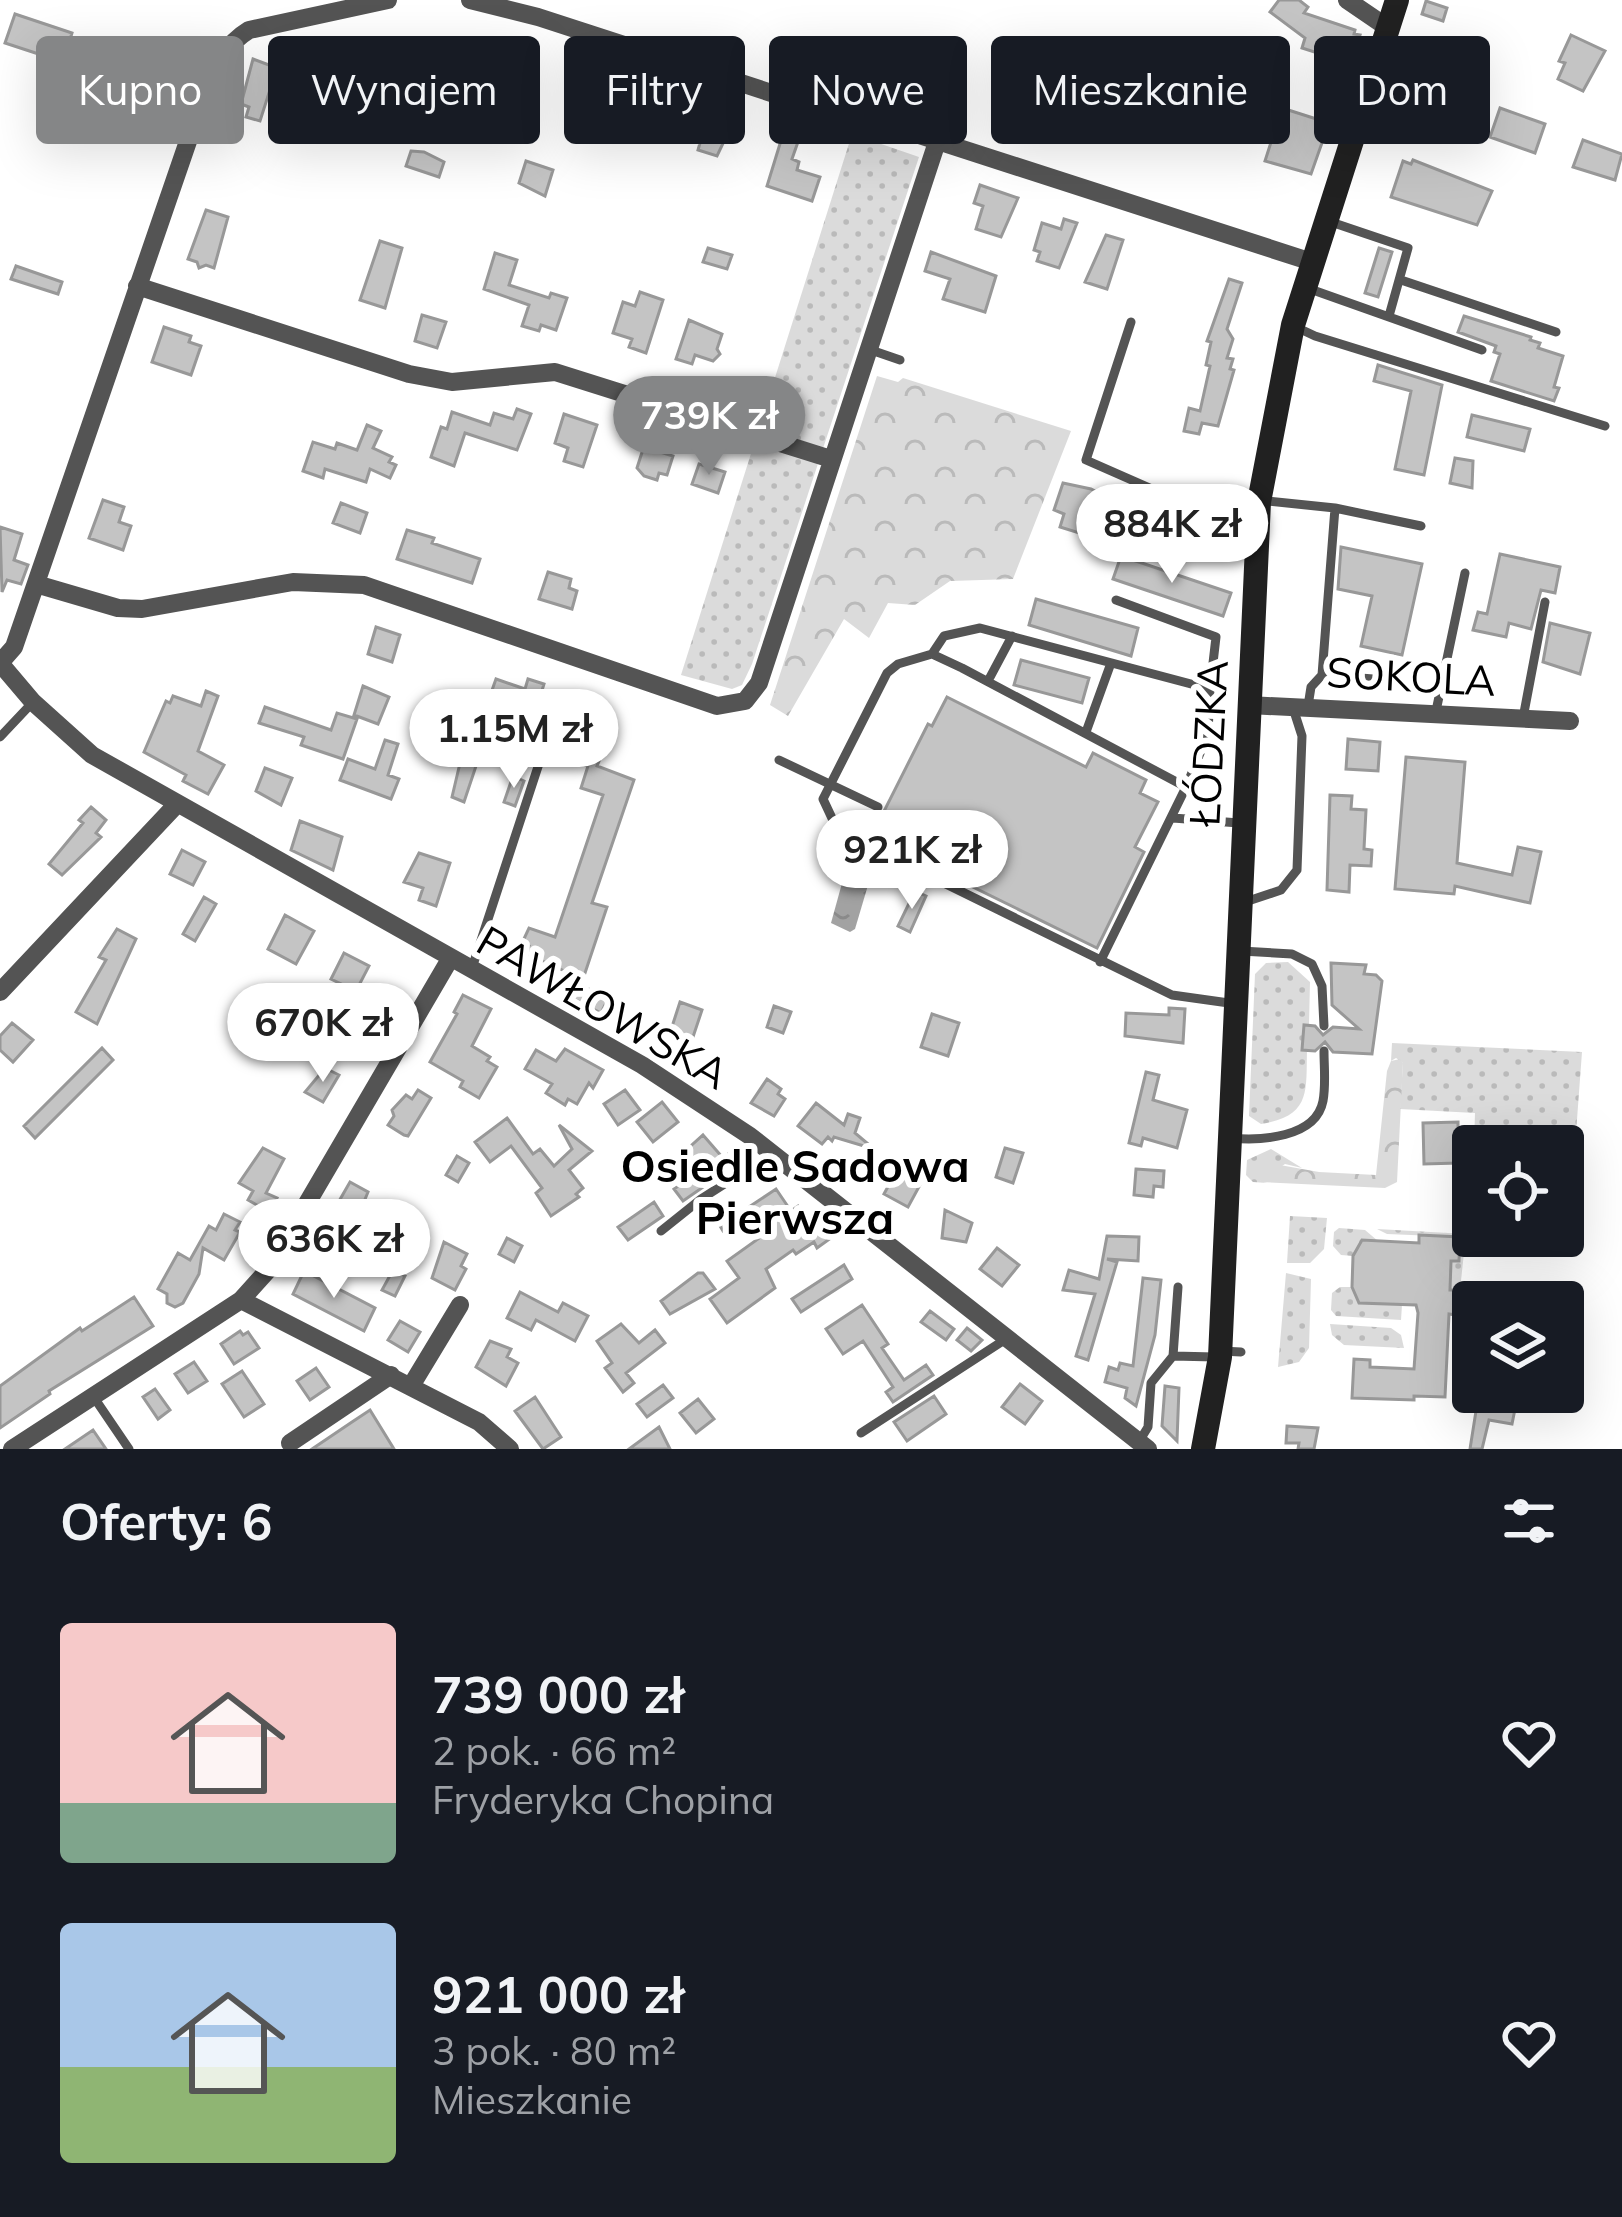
<!DOCTYPE html>
<html lang="pl">
<meta charset="utf-8">
<style>
body{margin:0;font-family:Mulish,sans-serif;background:#20242c;color:#f1f3f6;height:100vh;display:flex;flex-direction:column;font-size:45px;white-space:nowrap}
*{box-sizing:border-box;margin:0}
p{font-size:39px;color:#9ea1a6}
.icon{flex:none;width:66px;height:66px;fill:none;stroke:currentColor;stroke-width:2;stroke-linecap:round;stroke-linejoin:round}
.map{position:relative;height:1449px;overflow:hidden}
.details{display:flex;flex-direction:column;background:#171b24;flex:1}
.details>*{flex:none}
.hud{position:absolute;left:36px;top:36px;width:1551px;height:108px;display:flex;gap:24px}
.tools{position:absolute;left:1452px;top:1125px;display:grid;gap:24px}
.tools a{display:grid;place-items:center;width:132px;height:132px;border-radius:12px;background:#171b24;box-shadow:0 12px 48px #0002;font-size:60px}
.price{position:absolute;translate:-50% -102px;padding:0 27px;border-radius:42px;background:#fff;color:#222;font-size:39px;line-height:78px;filter:drop-shadow(0 3px 6px #0008)}
.price::after{content:'';position:absolute;left:50%;top:72px;width:36px;height:27px;margin-left:-18px;background:inherit;clip-path:polygon(0 0,100% 0,50% 100%)}
.price.active{background:#858687;color:#fff}
ul{padding:0;list-style:none}
li{display:flex;align-items:center;gap:36px;height:300px;padding:0 60px}
li span{display:grid;place-items:center;flex:none;width:336px;height:240px;border-radius:12px;color:#555}
li>.icon{margin-inline-start:auto}
span .icon{width:144px;height:144px;fill:#fffc;stroke-width:1}
li b{font-size:51px}
h2{display:flex;justify-content:space-between;align-items:center;height:144px;padding:0 60px;font-size:51px}
.tag{padding:0 42px;border-radius:12px;background:#171b24;box-shadow:0 12px 48px #0002;font-size:42px;line-height:108px}
.tag.active{background:#858687;color:#fff}
.map>svg:first-child{display:block}
.grass{fill:url(#grass-dots)}
.forest{fill:url(#forest-crowns)}
.water{fill:url(#water-ripples)}
.building{fill:#c4c4c4;stroke:#989898;stroke-width:3}
.lines{fill:none;stroke-linecap:round;stroke-linejoin:round}
.lane{stroke:#545454;stroke-width:9}
.street{stroke:#545454;stroke-width:18}
.secondary{stroke:#212121;stroke-width:24}
.labels{text-anchor:middle;dominant-baseline:central;stroke-width:12;stroke-linejoin:round;paint-order:stroke}
.street-label{font-size:42px;fill:#000;stroke:#fff}
.neighbourhood-label{font-size:45px;font-weight:bold;fill:#000;stroke:#fff}
</style>
<div class="map">
<svg width="1622" height="1449" viewBox="0 0 1622 1449">
<defs>
<pattern id="grass-dots" width="8" height="8" patternUnits="userSpaceOnUse" patternTransform="scale(3)"><rect width="8" height="8" fill="#dbdbdb"/><path d="M2 2h.1M6 6h.1" fill="none" stroke="#bababa" stroke-width="1.8" stroke-linecap="round"/></pattern>
<pattern id="forest-crowns" width="20" height="18" patternUnits="userSpaceOnUse" patternTransform="scale(3)"><rect width="20" height="18" fill="#dbdbdb"/><path d="M2 6a3 3 0 1 1 6 0M12 15a3 3 0 1 1 6 0" fill="none" stroke="#bababa"/></pattern>
<pattern id="water-ripples" width="26" height="14" patternUnits="userSpaceOnUse" patternTransform="scale(3)"><rect width="26" height="14" fill="#a2a2a2"/><path d="M2 4q2-2 4 0t4 0M15 11q2-2 4 0t4 0" fill="none" stroke="#8a8a8a"/></pattern>
</defs>
<rect width="100%" height="100%" fill="#fff"/>
<path class="grass" d="M852 134 919 157 752 664 742 685 732 689 681 675Z
M1288 962 1310 982 1309 1025 1304 1026 1302 1049 1307 1050C1306 1092 1311 1116 1261 1124L1249 1116 1255 974 1266 963Z
M1392 1043 1582 1052 1576 1133C1548 1124 1524 1124 1503 1146H1474L1475 1113 1400 1109 1403 1063 1396 1058 1391 1061Z
M1271 1149 1302 1168 1285 1164 1260 1181 1267 1183 1253 1182 1246 1175 1247 1160Z
M1290 1216 1327 1218 1324 1249 1310 1263H1287Z
M1339 1228 1365 1230 1378 1241 1362 1240 1353 1256 1341 1255 1333 1246 1334 1232Z
M1377 1229 1466 1234 1460 1290H1450L1451 1261 1459 1260V1237L1387 1234Z
M1286 1273 1311 1279 1309 1348 1299 1362 1278 1367Z
M1340 1287H1352L1360 1303 1402 1305 1401 1320 1336 1316 1331 1310 1332 1293Z
M1330 1324 1391 1328 1401 1335 1404 1348 1344 1345 1332 1335Z"/>
<path class="forest" d="M877 376 898 382 903 378 1071 431 1013 579 950 581 915 605 888 603 869 638 844 619 788 716 770 705Z
M1400 1059 1403 1063 1397 1182 1385 1188 1260 1182 1262 1167 1269 1163 1319 1172 1376 1175 1387 1071 1391 1061Z"/>
<path class="water" d="M847 865 867 869 871 875 855 929 850 932 831 923Z"/>
<path class="building" d="M1279 0H1299L1308 7 1304 13 1355 30 1354 34 1360 35 1339 93 1318 87 1324 55 1302 48 1305 38 1270 12Z
M1426 1 1447 8 1443 21 1422 14Z
M15 14 72 33 63 62 5 43Z
M1571 35 1605 51 1583 91 1558 79 1565 63 1559 61Z
M125 43 172 56 166 74 150 68 145 84 116 70Z
M253 59 277 68 260 121 246 117 249 107 241 104Z
M1243 65 1264 72 1259 89 1238 83Z
M604 66 638 78 635 85 664 94 665 89 672 90 691 96 686 112 676 109 670 128 656 123 658 119 645 115 646 112 606 96 608 92 596 87Z
M371 79 392 86 394 80 408 84 393 130 373 123 379 105 364 100Z
M1039 83 1054 88 1041 128 1011 118 1014 108 1007 106 1014 85 1036 93Z
M1282 108 1329 123 1311 174 1265 161Z
M1500 108 1545 124 1535 153 1490 137Z
M699 122 727 135 717 156 698 150 700 143 693 141Z
M783 134 799 139 792 159 799 162 797 170 820 177 812 201 767 186Z
M1583 140 1622 154 1615 180 1573 167Z
M411 151 424 152 444 162 439 177 406 166Z
M1413 160 1492 191 1477 225 1391 197 1403 161 1411 164Z
M526 161 553 170 545 196 519 183Z
M980 185 1018 198 1001 237 976 229 983 206 974 203Z
M206 210 228 217 214 268 206 265 199 268 197 262 188 259Z
M1064 219 1077 223 1059 268 1037 261 1040 252 1034 250 1042 223 1061 229Z
M1106 235 1123 240 1107 289 1085 282Z
M380 241 402 248 385 308 360 300Z
M708 248 732 255 727 269 703 262Z
M1379 248 1392 252 1378 297 1365 293Z
M931 252 996 276 985 312 943 299 950 279 925 271Z
M495 253 517 260 509 285 549 298 551 293 567 298 556 330 541 325 539 331 522 326 529 305 484 289Z
M16 266 62 282 58 294 11 279Z
M1229 279 1242 283 1227 329 1233 339 1227 358 1233 359 1230 369 1234 370 1218 426 1202 423 1199 434 1184 431 1189 408 1200 411 1210 366 1206 365 1211 342 1207 341Z
M640 292 663 300 646 353 629 347 632 339 613 333 623 302 635 306Z
M422 315 446 322 437 348 415 341Z
M1464 316 1531 337 1530 340 1540 343 1538 348 1563 356 1554 387 1559 388 1554 401 1491 381 1500 354 1494 352 1496 346 1458 332Z
M689 320 722 334 717 349 720 354 713 361 695 355 692 364 676 359Z
M164 327 191 336 189 342 201 346 191 375 152 362Z
M1378 365 1442 385 1424 475 1395 469 1411 391 1374 381Z
M517 409 531 414 517 450 465 433 454 466 431 457 441 427 447 429 452 412 490 425 494 413 513 419Z
M564 414 597 425 583 467 564 461 568 448 555 443Z
M1472 415 1530 429 1524 451 1467 437Z
M367 425 381 431 373 448 392 457 389 462 396 465 390 478 370 469 366 482 325 469 323 478 303 471 313 442 335 449 337 443 357 450Z
M646 440 662 445 660 452 673 456 667 475 659 473 657 480 644 476 637 468Z
M1455 458 1473 461 1472 488 1450 483Z
M699 464 725 472 718 493 692 484Z
M1063 483 1091 489 1116 502 1114 511 1134 517 1124 547 1060 527 1064 514 1054 510Z
M103 500 124 507 119 522 131 526 123 550 89 538Z
M341 503 367 513 360 533 333 523Z
M1201 525 1225 526 1223 558 1200 556Z
M0 527 22 534 14 560 28 565 21 584 7 580 2 592Z
M407 530 434 538 432 543 480 559 472 583 397 559Z
M1341 547 1422 564 1402 655 1361 646 1372 596 1338 589Z
M1500 554 1560 567 1555 593 1541 590 1531 629 1509 623 1506 637 1473 630 1478 612 1487 614Z
M1121 556 1231 593 1223 616 1113 579Z
M548 572 571 579 569 588 577 591 572 609 539 599Z
M1036 599 1138 628 1131 656 1029 625Z
M1550 623 1590 633 1580 674 1543 662Z
M376 627 400 635 392 662 368 654Z
M1021 660 1089 678 1082 703 1014 685Z
M496 679 525 689 528 679 544 684 528 736 506 729 512 709 497 704 499 696 491 693Z
M363 686 389 697 378 724 354 715Z
M206 691 218 696 198 751 224 765 208 794 183 781 186 775 144 752 166 701 170 703 173 696 201 706Z
M947 697 1086 767 1093 753 1146 780 1140 793 1158 802 1135 847 1144 852 1097 948 871 837 928 724 932 726Z
M265 707 331 730 337 713 357 719 343 759 301 745 304 737 259 723Z
M583 739 605 747 597 766 634 780 592 903 607 907 581 985 608 999 601 1013 564 994 571 974 525 953 529 946 522 943 529 928 555 937 603 795 581 788 588 766 575 761Z
M1348 739 1380 742 1378 771 1346 769Z
M385 740 398 744 388 775 399 779 391 799 340 780 348 759 375 769Z
M465 742 482 748 464 802 452 797Z
M1406 757 1465 762 1457 863 1512 875 1518 847 1541 852 1530 903 1455 886 1454 894 1395 889Z
M265 768 292 778 281 805 256 791Z
M513 776 524 781 515 806 504 802Z
M1330 795 1352 796 1351 809 1366 810 1364 849 1372 850 1371 866 1350 865 1349 892 1327 890Z
M91 807 106 820 96 833 101 837 62 875 49 864 83 823 79 820Z
M300 821 342 837 333 870 291 850Z
M182 850 205 862 193 885 170 874Z
M419 853 450 863 436 906 419 900 423 888 404 882Z
M915 891 926 896 910 932 898 926Z
M204 897 216 904 195 941 183 934Z
M285 915 314 931 296 964 268 949Z
M117 929 136 939 97 1024 76 1012 106 960 99 957Z
M344 953 369 966 356 991 331 979Z
M1331 963 1366 965 1364 974 1376 975 1382 981 1372 1054 1333 1052 1325 1042 1315 1051 1302 1050 1304 1025 1315 1026 1323 1035 1333 1027 1359 1029 1332 1005Z
M463 995 491 1009 472 1046 490 1057 487 1061 497 1067 479 1098 460 1087 463 1081 430 1062 457 1014 454 1012Z
M680 1002 702 1010 693 1037 686 1035 683 1044 668 1039Z
M774 1006 791 1012 783 1033 767 1027Z
M1169 1008 1185 1009 1183 1043 1125 1036 1126 1013 1169 1015Z
M932 1014 959 1023 948 1056 921 1047Z
M12 1023 33 1040 13 1062 0 1050V1036Z
M102 1048 113 1060 35 1138 24 1126Z
M565 1049 603 1070 593 1088 589 1083 577 1104 568 1099 565 1105 546 1093 552 1084 525 1069 536 1050 556 1061Z
M325 1068 339 1075 323 1102 305 1092Z
M1146 1072 1159 1075 1153 1100 1187 1110 1177 1148 1143 1138 1141 1146 1129 1143Z
M767 1079 781 1089 778 1094 785 1099 774 1116 751 1103Z
M418 1090 431 1098 408 1136 404 1135 388 1125 394 1116 392 1110 406 1095 412 1099Z
M625 1090 640 1110 618 1125 604 1104Z
M662 1102 678 1122 653 1142 637 1122Z
M816 1103 844 1125 848 1114 860 1118 855 1133 874 1149 834 1137 832 1141 828 1137 822 1144 798 1126Z
M507 1118 533 1154 540 1149 554 1166 572 1149 559 1125 592 1151 569 1170 583 1188 576 1194 579 1197 551 1216 536 1193 542 1188 511 1146 490 1162 475 1142Z
M1458 1122V1163L1424 1164 1423 1123Z
M703 1135 723 1158 735 1149 745 1158 683 1201 674 1189 701 1170 684 1152Z
M263 1148 284 1159 266 1193 277 1198 269 1212 248 1200 253 1191 239 1183Z
M1005 1148 1023 1153 1013 1183 996 1177Z
M457 1156 469 1163 458 1182 446 1175Z
M1136 1169 1164 1171 1163 1187 1154 1186 1153 1197 1134 1195Z
M897 1170 921 1183 908 1207 884 1194Z
M350 1182 368 1192 359 1214 338 1203Z
M776 1189 791 1211 798 1206 813 1228 820 1223 831 1238 817 1248 814 1242 796 1254 793 1250 766 1269 775 1288 727 1323 710 1299 739 1278 727 1261 758 1239 740 1213Z
M654 1202 663 1216 628 1240 618 1227Z
M728 1207 738 1222 723 1231 714 1216Z
M394 1209 425 1223 415 1242 385 1229Z
M945 1210 972 1223 966 1242 942 1238Z
M224 1214 240 1222 235 1230 240 1232 224 1260 203 1248 199 1274 183 1303 175 1307 167 1303V1294L158 1289 178 1253 190 1260 209 1226 216 1230Z
M1419 1235 1460 1237 1459 1261H1451L1450 1290H1457L1456 1315 1449 1314 1445 1397 1414 1396V1400L1352 1398 1354 1359 1370 1360V1367L1414 1369 1418 1313 1416 1305 1359 1303 1352 1287 1353 1256 1362 1240 1419 1243Z
M1107 1236 1139 1237 1138 1261 1107 1259 1117 1262 1088 1360 1076 1356 1095 1294 1063 1290 1069 1270 1099 1279Z
M507 1238 522 1246 514 1262 499 1254Z
M444 1242 467 1254 461 1266 466 1269 455 1290 432 1278Z
M997 1248 1019 1265 1002 1286 980 1269Z
M844 1265 852 1279 801 1312 792 1299Z
M393 1270 405 1276 395 1296 382 1290Z
M304 1271 375 1308 364 1331 293 1294Z
M698 1273H703L715 1289 670 1314 661 1301Z
M1143 1278 1161 1280 1155 1335 1136 1406 1125 1398 1127 1388 1105 1382 1109 1367 1118 1370 1120 1363 1133 1366Z
M520 1292 558 1312 563 1303 588 1316 575 1341 536 1320 531 1330 507 1318Z
M134 1297 153 1326 49 1391 50 1394 0 1428V1386L80 1328 82 1331Z
M862 1305 888 1344 882 1348 904 1380 926 1365 933 1375 893 1402 886 1392 893 1387 863 1341 843 1354 826 1329Z
M930 1311 954 1329 946 1340 921 1322Z
M400 1321 420 1332 408 1352 388 1340Z
M621 1324 639 1343 655 1330 665 1343 626 1373 634 1383 623 1392 605 1368 612 1363 597 1341Z
M967 1328 982 1340 971 1351 957 1340Z
M240 1331 243 1335 248 1332 259 1348 234 1364 221 1344Z
M490 1341 511 1349 507 1357 518 1363 506 1386 476 1367Z
M194 1362 207 1381 188 1393 175 1374Z
M316 1368 329 1387 310 1400 297 1381Z
M242 1371 264 1404 244 1417 222 1384Z
M1020 1384 1042 1401 1025 1424 1002 1407Z
M663 1385 673 1398 647 1417 637 1404Z
M1165 1386 1179 1388 1177 1441 1162 1426Z
M155 1389 170 1410 158 1419 143 1397Z
M1479 1392 1517 1399 1512 1424 1489 1420 1482 1449H1470Z
M934 1396 946 1414 907 1441 894 1422Z
M535 1397 561 1437 543 1449 515 1411Z
M698 1399 714 1419 696 1433 680 1413Z
M370 1410 394 1449H312L352 1422Z
M1287 1426 1318 1428 1314 1449H1298L1299 1443H1286Z
M659 1427 670 1449H629Z
M93 1430 106 1449H65Z"/>
<g class="lines">
<path class="lane" d="M1328 221 1408 248 1389 316
M1401 280 1556 332
M1310 289 1482 350
M1131 322 1086 460 1152 489 1335 508 1421 526
M1298 328 1315 336 1605 426
M868 349 900 360
M1116 600 1216 637 1210 689
M932 654 944 636 980 628 1210 689 1208 734 1186 787 962 668 932 654 898 664 887 673 823 799 838 831 1172 995 1236 1004
M1322 675 1386 680
M988 681 1012 636
M1308 706 1311 687 1322 675 1335 508
M1436 711 1465 573
M1523 718 1545 602
M1086 732 1111 663
M0 737 33 702
M779 760 878 807
M1173 818 1239 823
M1245 902 1281 890 1297 870 1302 736 1293 708
M1241 951 1292 954 1312 964 1322 986 1324 1026
M1100 962 1186 787
M471 971 551 727
M1230 1138C1260 1141 1316 1138 1323 1101 1326 1085 1324 1067 1324 1051
M661 1231 701 1199 773 1153
M1178 1287 1173 1356 1215 1357
M1221 1351 1241 1352
M93 1396 129 1449
M861 1433 1009 1337
M1140 1440 1148 1427 1151 1383 1173 1356"/>
<path class="street" d="M388 0 249 30C226 44 216 65 206 89L14 647 0 663 33 702 92 755 642 1065 750 1136 1148 1449
M470 0 538 17 839 115 916 134 1312 262
M1347 0 1388 28
M137 286 409 374 452 382 555 372 831 459
M36 584 118 608 142 609 293 582 364 585 717 706 745 701 759 683 937 142
M1249 705 1570 721
M0 992 177 804
M241 1300 479 1422 510 1449
M411 1386 460 1305
M290 1443 391 1375
M12 1449 241 1300 268 1270 450 959"/>
<path class="secondary" d="M1203 1449 1220 1357 1259 502 1293 325 1397 0"/>
</g>
<g class="labels">
<g class="street-label">
<text transform="translate(1411 676) rotate(3)">SOKOLA</text>
<text transform="translate(1208 743) rotate(-87)">ŁÓDZKA</text>
<text transform="translate(603 1007) rotate(30)">PAWŁOWSKA</text>
</g>
<g class="neighbourhood-label">
<text x="795" y="1165">Osiedle Sadowa<tspan x="795" dy="52">Pierwsza</tspan></text>
</g>
</g>
</svg>
<div class="tools">
<a><svg class="icon" aria-label="locate" viewBox="0 0 24 24"><circle cx="12" cy="12" r="6"/><path d="M12 2v4M12 18v4M2 12h4M18 12h4"/></svg></a>
<a><svg class="icon" aria-label="layers" viewBox="0 0 24 24"><path d="M12 4l9 5-9 5-9-5zM3 14l9 5 9-5"/></svg></a>
</div>
<b class="price active" style="left:709px;top:478px">739K zł</b>
<b class="price" style="left:1172px;top:586px">884K zł</b>
<b class="price" style="left:514px;top:791px">1.15M zł</b>
<b class="price" style="left:912px;top:912px">921K zł</b>
<b class="price" style="left:323px;top:1085px">670K zł</b>
<b class="price" style="left:334px;top:1301px">636K zł</b>
<div class="hud">
<a class="tag active">Kupno</a>
<a class="tag">Wynajem</a>
<a class="tag">Filtry</a>
<a class="tag">Nowe</a>
<a class="tag">Mieszkanie</a>
<a class="tag">Dom</a>
</div>
</div>
<section class="details">
<h2>Oferty: 6<svg class="icon" aria-label="filters" viewBox="0 0 24 24"><path d="M4 7h16M4 17h16"/><circle cx="9" cy="7" r="2"/><circle cx="15" cy="17" r="2"/></svg></h2>
<ul>
<li><span style="background:linear-gradient(#f6c9c9 75%,#7fa58c 0)"><svg class="icon" aria-label="home" viewBox="0 0 24 24"><path d="M3 11l9-7 9 7M6 9v11h12V9"/></svg></span><div><b>739 000 zł</b><p>2 pok. · 66 m²</p><p>Fryderyka Chopina</p></div><svg class="icon" aria-label="heart" viewBox="0 0 24 24"><path d="M12 20l-8-8c-3-5 5-10 8-4 3-6 11-1 8 4z"/></svg></li>
<li><span style="background:linear-gradient(#a9c7e8 60%,#8fb573 0)"><svg class="icon" aria-label="home" viewBox="0 0 24 24"><path d="M3 11l9-7 9 7M6 9v11h12V9"/></svg></span><div><b>921 000 zł</b><p>3 pok. · 80 m²</p><p>Mieszkanie</p></div><svg class="icon" aria-label="heart" viewBox="0 0 24 24"><path d="M12 20l-8-8c-3-5 5-10 8-4 3-6 11-1 8 4z"/></svg></li>
</ul>
</section>
